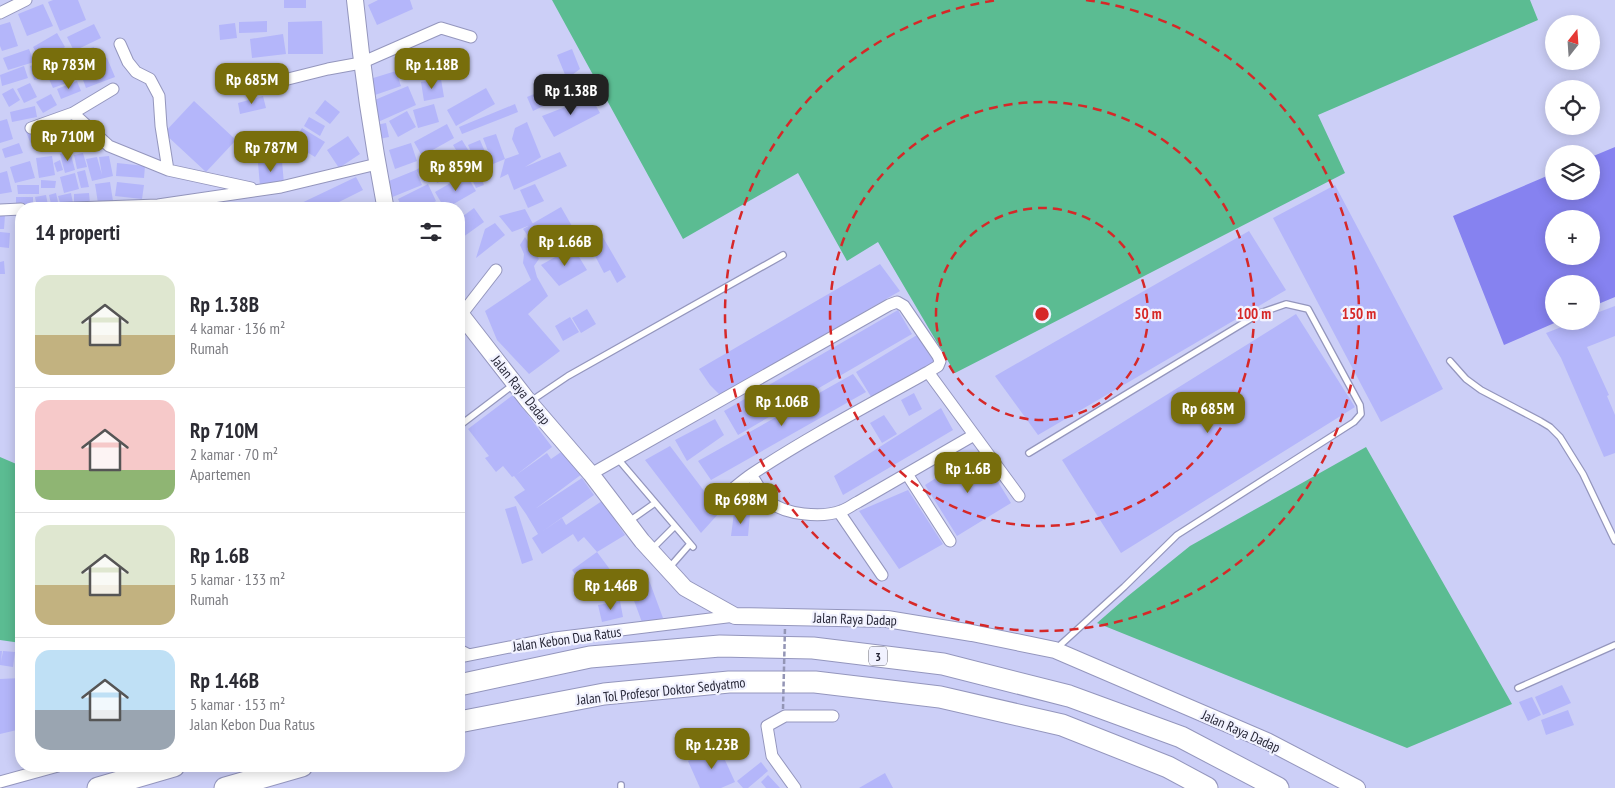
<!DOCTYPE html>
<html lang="id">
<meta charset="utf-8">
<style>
body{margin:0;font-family:"PT Sans Narrow",sans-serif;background:#f2f2f3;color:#2b2b33;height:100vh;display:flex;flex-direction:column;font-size:19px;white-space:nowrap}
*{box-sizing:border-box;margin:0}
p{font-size:16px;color:#7c7c81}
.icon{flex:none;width:28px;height:28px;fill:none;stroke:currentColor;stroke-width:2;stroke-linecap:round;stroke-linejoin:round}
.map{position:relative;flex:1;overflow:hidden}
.side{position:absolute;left:15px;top:202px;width:450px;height:570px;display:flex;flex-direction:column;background:#fff;border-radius:20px;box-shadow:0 2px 12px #0003}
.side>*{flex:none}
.needle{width:32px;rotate:17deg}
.buttons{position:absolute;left:1545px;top:15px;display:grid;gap:10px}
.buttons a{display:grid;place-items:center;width:55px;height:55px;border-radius:50%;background:#fff;box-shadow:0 2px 12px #0003;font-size:25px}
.price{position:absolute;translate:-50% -42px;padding:0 11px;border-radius:10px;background:#786e0c;color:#fff;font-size:16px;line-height:32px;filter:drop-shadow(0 1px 2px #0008)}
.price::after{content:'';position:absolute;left:50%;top:30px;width:15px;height:11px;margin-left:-8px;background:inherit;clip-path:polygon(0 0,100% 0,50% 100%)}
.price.current{background:#222;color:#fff}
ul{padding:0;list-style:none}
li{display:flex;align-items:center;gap:15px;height:125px;padding:0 20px}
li+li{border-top:1px solid #e1e1e2}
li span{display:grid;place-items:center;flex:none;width:140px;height:100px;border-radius:15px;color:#555}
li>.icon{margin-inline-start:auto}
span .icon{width:60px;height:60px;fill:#fffc;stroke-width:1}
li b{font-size:21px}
h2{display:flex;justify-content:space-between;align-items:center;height:60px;padding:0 20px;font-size:21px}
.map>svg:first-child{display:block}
.green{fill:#5bbc92}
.water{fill:#8682f0;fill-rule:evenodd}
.building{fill:#b4b6fa}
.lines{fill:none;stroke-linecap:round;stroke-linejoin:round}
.lane-casing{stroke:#9496bd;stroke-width:8}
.street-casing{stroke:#9496bd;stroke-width:13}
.secondary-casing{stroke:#9496bd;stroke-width:18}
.highway-casing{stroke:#9496bd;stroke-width:23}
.lane{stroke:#fff;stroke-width:5.5}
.street{stroke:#fff;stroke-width:11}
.secondary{stroke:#fff;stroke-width:16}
.highway{stroke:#fff;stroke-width:21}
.path-bridge{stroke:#9395b5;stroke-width:2.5;stroke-dasharray:5 2.5;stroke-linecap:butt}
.ring{fill:none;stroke:#d62828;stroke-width:2.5;stroke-dasharray:9 6}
.labels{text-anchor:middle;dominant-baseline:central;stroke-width:4.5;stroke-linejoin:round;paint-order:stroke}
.shield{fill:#f1f2ff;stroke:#646473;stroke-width:1}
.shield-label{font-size:12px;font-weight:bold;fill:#272737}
.street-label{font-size:14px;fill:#272737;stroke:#f1f2ff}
.centre{fill:#d62828;stroke:#f1f2ff;stroke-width:2.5}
.ring-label{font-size:15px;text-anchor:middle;font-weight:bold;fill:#d62828;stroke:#f1f2ff;stroke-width:4.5;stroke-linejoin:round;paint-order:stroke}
</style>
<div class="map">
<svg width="1615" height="788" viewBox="0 0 1615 788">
<rect width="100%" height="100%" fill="#cccff7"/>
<path class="green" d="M552 0H1530L1538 20 1318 115 1345 173 955 373 878 242 847 261 798 173 683 239Z
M1366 447 1512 704 1407 748 1097 623 1128 596 1190 546Z
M0 457 21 466V643L0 640Z"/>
<path class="water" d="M1615 147V297L1591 307V284H1554V321H1559L1504 345 1453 216 1554 173V191H1591V157ZM1554 219H1591V256H1554Z"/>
<path class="building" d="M53 0H78L86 20 60 31 48 2Z
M284 0H306V8H284Z
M378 0H410L413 9 377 25 368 5Z
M43 4 53 26 27 36 18 14Z
M267 21V32L239 33V22Z
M322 21 323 54H288V22Z
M10 22 18 46 2 51 0 46V25Z
M235 23 237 38 220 40 219 25Z
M94 24 101 38 74 51 67 37Z
M57 33 65 47 42 62 33 47Z
M283 34 286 54 252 58 250 39Z
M94 47 97 59 73 66 69 54Z
M29 49 34 62 8 70 3 58Z
M424 49 429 61 414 67 410 55Z
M572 49 580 69 572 75 579 96 558 104 550 82 566 77 557 55Z
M62 56 67 70 46 76 42 62Z
M107 58 115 77 86 88 79 69Z
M40 63 45 78 34 80 30 66Z
M436 65 438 77 422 80 419 68Z
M24 66 28 78 2 86 0 75Z
M71 71 75 80 53 88 49 79Z
M396 71 401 86 375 95 370 79Z
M441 79 444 97 424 101 421 82Z
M77 81 81 91 61 99 57 89Z
M30 83 37 97 24 103 17 89Z
M408 86 416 105 378 122 370 102Z
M13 88 20 100 9 107 2 94Z
M486 88 495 104 456 126 447 110Z
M546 89 552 102 533 111 527 97Z
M51 94 57 105 43 113 36 102Z
M263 96 266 108 240 114 238 103Z
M591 97 600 113 554 137 542 116Z
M325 100 340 112 330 124 315 113Z
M194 101 236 140 206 172 164 133Z
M434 104 439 122 418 128 413 110Z
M515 104 518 112 462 134 459 127Z
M35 106 37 117 12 122 10 112Z
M407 111 416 127 398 137 389 121Z
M309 117 325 126 320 136 304 126Z
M7 119 13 139 0 143V121Z
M527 122 541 157 525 167 560 152 567 166 514 190 508 174 500 178 505 159 519 154 512 139 515 128Z
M386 123 389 137 379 139 376 125Z
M77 124 84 139 77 141 71 127Z
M447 124 454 138 422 156 414 142Z
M42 125 49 142 33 149 26 132Z
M66 126 74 143 64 148 56 131Z
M53 128 57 145 51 146 47 129Z
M302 128 325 142 315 157 292 143Z
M496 134 505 159 493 164 483 138Z
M348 136 360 154 339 168 327 150Z
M462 140 470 153 461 158 453 145Z
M480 140 491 166 480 171 468 145Z
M19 143 23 153 5 158 2 149Z
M411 143 417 161 395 169 389 150Z
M70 151 75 170 65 173 60 154Z
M447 151 455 163 424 182 416 170 422 185 390 198 384 183 416 170Z
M83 153 87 167 77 169 74 155Z
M52 156 55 175 39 178 36 158Z
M109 156 113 176 92 181 86 159 97 157 102 175 99 157Z
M472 156 484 185 476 188 463 160Z
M60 160 63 170 57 172 54 163Z
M30 161 35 178 15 183 10 167Z
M282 161 284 184 260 186 258 163Z
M117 163 145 166 144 178 116 176Z
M459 167 461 173 437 183 435 177Z
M85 170 89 187 81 188 77 172Z
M7 171 12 192 0 194V173Z
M75 173 79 189 64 193 60 177Z
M466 174 476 191 445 209 435 192Z
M356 177 363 190 325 209H294L293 207Z
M41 180 56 181 55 188H41Z
M110 182 113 201 98 203 95 184Z
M117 182 144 185 142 199 115 196Z
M428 184 436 201 422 209H403L398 199Z
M535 184 544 201 528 208 520 190Z
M17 185H39V194H18Z
M1335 185 1443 389 1381 422 1273 218Z
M56 193 58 202 51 204 49 195Z
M71 193 73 203 61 206 58 196Z
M89 193 90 204 74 205V194Z
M46 195 48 205 37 207 35 197Z
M16 197H33V205H16Z
M561 207 576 233 543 257 523 229Z
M474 208 484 222 459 240V219Z
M525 209 533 224 512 232 499 216Z
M0 215H5L4 229H0Z
M495 223 505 235 476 258 485 229Z
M597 227 626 277 617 283 610 270 604 273 583 233Z
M1249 231 1286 290 1038 435 995 376Z
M0 232 10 233 9 248 0 247Z
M525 237 539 259 534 266 537 277 548 296 528 314 560 351 529 374 497 340 485 311 531 280 523 263 524 254 520 245Z
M573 247 587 270 559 286 541 265Z
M4 261 5 274H0V262Z
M880 264 900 291 720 395 710 385 699 369Z
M1615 306V336L1587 347 1609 395 1607 396 1615 415V453L1604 457 1561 358 1546 333 1577 321H1591V315Z
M587 309 596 324 581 333 572 318Z
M898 310 912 334 738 435 724 411Z
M1296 314 1355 407 1121 553 1062 460Z
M570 317 579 332 563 341 555 326Z
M917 335 934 362 873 400 856 372Z
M853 374 866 392 711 480 698 461Z
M914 393 922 409 909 416 901 400Z
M513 395 552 447 516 475 547 453 551 459 564 450 582 474 535 509 582 478 594 495 543 531 562 518 566 525 602 501 625 535 597 552 617 579 592 598 572 570 597 552 584 537 578 542 573 534 542 554 532 538 538 534 526 514 514 497 525 490 514 476 512 477 503 466 496 472 485 458 489 456 468 429Z
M941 408 953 430 843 495 834 476Z
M884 415 897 434 882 443 870 423Z
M715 419 724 435 687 461 675 440Z
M670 446 720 512 701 533 645 460Z
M979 451 1011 503 957 536 925 485Z
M908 490 943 544 899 569 859 511Z
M516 506 533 560 522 564 505 509Z
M734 513 750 514 748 536H731Z
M646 572 663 618 643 625 626 579Z
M620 601 623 617 602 622 598 605Z
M0 651H2L1 662 3 651 15 652 13 667 0 665Z
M17 652H21V668H15Z
M21 678V729L0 734V679Z
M1562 685 1571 703 1543 715 1535 697Z
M1532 697 1541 715 1528 721 1519 702Z
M1568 710 1574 725 1546 735 1541 720Z
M719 747 735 782 721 788H700L688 761Z
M761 762 768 771 748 788H743L737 781Z
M885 773 893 788H859Z
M768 775 780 788H766L761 782Z"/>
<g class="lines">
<defs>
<path id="lane" d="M1450 361 1466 379 1481 390 1540 421 1550 427 1560 437 1583 474 1615 541
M531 401 568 376 783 255
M459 426 513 385
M1029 453 1260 313 1286 304 1308 309 1360 405 1361 414 1354 422 1177 535 1124 587 1057 648
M618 459 693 547
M628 522 655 503
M652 549 675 526
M669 568 690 544
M459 647 471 653
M1518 688 1615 645
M621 785V788"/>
<path id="street" d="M0 13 26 0
M120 44 128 62 136 72 150 79 159 96 161 126 168 170
M244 86 272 83 328 69 361 63 441 28 471 37
M73 113 109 146 168 170 251 188
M31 128 73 113 113 89
M45 209 158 205 281 187 377 164
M0 210 21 209
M461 315 496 270
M928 372 1019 496
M591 474 889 305 897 302 904 306 938 356 940 361 938 366 928 372C869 405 808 437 752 474 740 482 730 492 719 500
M907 474 950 541
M751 475C757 483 762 494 769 501 784 515 822 518 841 511 847 509 852 505 858 502L974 435
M839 512 882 575
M459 657 555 638 735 616
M0 782 58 766
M795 788 772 756 767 726 785 716H833"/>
<path id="secondary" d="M355 0C362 69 372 137 385 205L387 209
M459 312 529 402 591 474 642 541 685 588 735 616 887 619 972 633 1055 650 1267 741 1357 788"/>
<path id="highway" d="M459 685 590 657 720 646 813 648 943 664 1069 696 1181 737 1278 788
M459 722 604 694 729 682H815L940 697 1062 725 1168 767 1207 788
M98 788 174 766
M225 788 302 766"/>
</defs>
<use href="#lane" class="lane-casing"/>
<use href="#street" class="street-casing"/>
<use href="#secondary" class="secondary-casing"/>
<use href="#highway" class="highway-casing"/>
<use href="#lane" class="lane"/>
<use href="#street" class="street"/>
<use href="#secondary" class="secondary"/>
<use href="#highway" class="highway"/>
<path class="path-bridge" d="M783 709 785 627"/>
</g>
<g class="ring">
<circle cx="1042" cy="314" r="106"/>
<circle cx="1042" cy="314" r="212"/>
<path d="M1086 0A317 317 0 1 1 998 0"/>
</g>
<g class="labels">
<rect class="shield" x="869" y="646.5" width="18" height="19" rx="4"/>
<g class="shield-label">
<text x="878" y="656">3</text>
</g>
<g class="street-label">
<text transform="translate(521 390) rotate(51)">Jalan Raya Dadap</text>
<text transform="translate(855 619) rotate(2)">Jalan Raya Dadap</text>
<text transform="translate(567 639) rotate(-8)">Jalan Kebon Dua Ratus</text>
<text transform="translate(661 691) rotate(-6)">Jalan Tol Profesor Doktor Sedyatmo</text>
<text transform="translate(1241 731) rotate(24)">Jalan Raya Dadap</text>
</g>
</g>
<circle cx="1042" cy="314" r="8" class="centre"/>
<g class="ring-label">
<text x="1148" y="319">50 m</text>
<text x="1254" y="319">100 m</text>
<text x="1359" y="319">150 m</text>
</g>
</svg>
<div class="buttons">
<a><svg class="needle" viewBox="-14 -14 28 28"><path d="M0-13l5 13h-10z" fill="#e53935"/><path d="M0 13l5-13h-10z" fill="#7c7c81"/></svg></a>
<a><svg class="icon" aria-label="locate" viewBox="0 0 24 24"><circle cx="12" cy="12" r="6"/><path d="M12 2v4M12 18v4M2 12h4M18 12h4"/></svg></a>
<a><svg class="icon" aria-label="layers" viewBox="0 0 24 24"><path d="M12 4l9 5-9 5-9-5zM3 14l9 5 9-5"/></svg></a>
<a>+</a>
<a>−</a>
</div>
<b class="price" style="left:69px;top:90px">Rp 783M</b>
<b class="price" style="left:432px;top:90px">Rp 1.18B</b>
<b class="price" style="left:252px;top:105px">Rp 685M</b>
<b class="price current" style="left:571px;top:116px">Rp 1.38B</b>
<b class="price" style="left:68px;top:162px">Rp 710M</b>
<b class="price" style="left:271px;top:173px">Rp 787M</b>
<b class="price" style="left:456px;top:192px">Rp 859M</b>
<b class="price" style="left:565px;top:267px">Rp 1.66B</b>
<b class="price" style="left:782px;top:427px">Rp 1.06B</b>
<b class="price" style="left:1208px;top:434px">Rp 685M</b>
<b class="price" style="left:968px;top:494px">Rp 1.6B</b>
<b class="price" style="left:741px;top:525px">Rp 698M</b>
<b class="price" style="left:611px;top:611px">Rp 1.46B</b>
<b class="price" style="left:712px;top:770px">Rp 1.23B</b>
<section class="side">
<h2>14 properti<svg class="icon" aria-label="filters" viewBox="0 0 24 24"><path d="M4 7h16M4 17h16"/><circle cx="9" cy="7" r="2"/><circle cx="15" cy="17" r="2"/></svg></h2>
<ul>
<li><span style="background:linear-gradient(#dfe7d0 60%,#c2b280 0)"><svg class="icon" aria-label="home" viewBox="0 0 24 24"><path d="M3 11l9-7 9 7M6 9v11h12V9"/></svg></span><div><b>Rp 1.38B</b><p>4 kamar · 136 m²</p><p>Rumah</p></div></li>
<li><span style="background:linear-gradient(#f6c9c9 70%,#8fb573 0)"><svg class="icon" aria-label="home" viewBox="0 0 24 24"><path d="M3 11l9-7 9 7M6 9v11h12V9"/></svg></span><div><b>Rp 710M</b><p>2 kamar · 70 m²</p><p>Apartemen</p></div></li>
<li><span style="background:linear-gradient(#dfe7d0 60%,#c2b280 0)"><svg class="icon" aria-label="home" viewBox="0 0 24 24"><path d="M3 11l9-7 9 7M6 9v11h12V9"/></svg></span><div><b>Rp 1.6B</b><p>5 kamar · 133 m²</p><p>Rumah</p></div></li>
<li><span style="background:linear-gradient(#bfe0f5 60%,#9aa5b1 0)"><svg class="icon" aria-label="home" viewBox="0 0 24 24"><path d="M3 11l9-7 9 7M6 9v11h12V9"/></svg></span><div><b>Rp 1.46B</b><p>5 kamar · 153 m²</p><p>Jalan Kebon Dua Ratus</p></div></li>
</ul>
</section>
</div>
